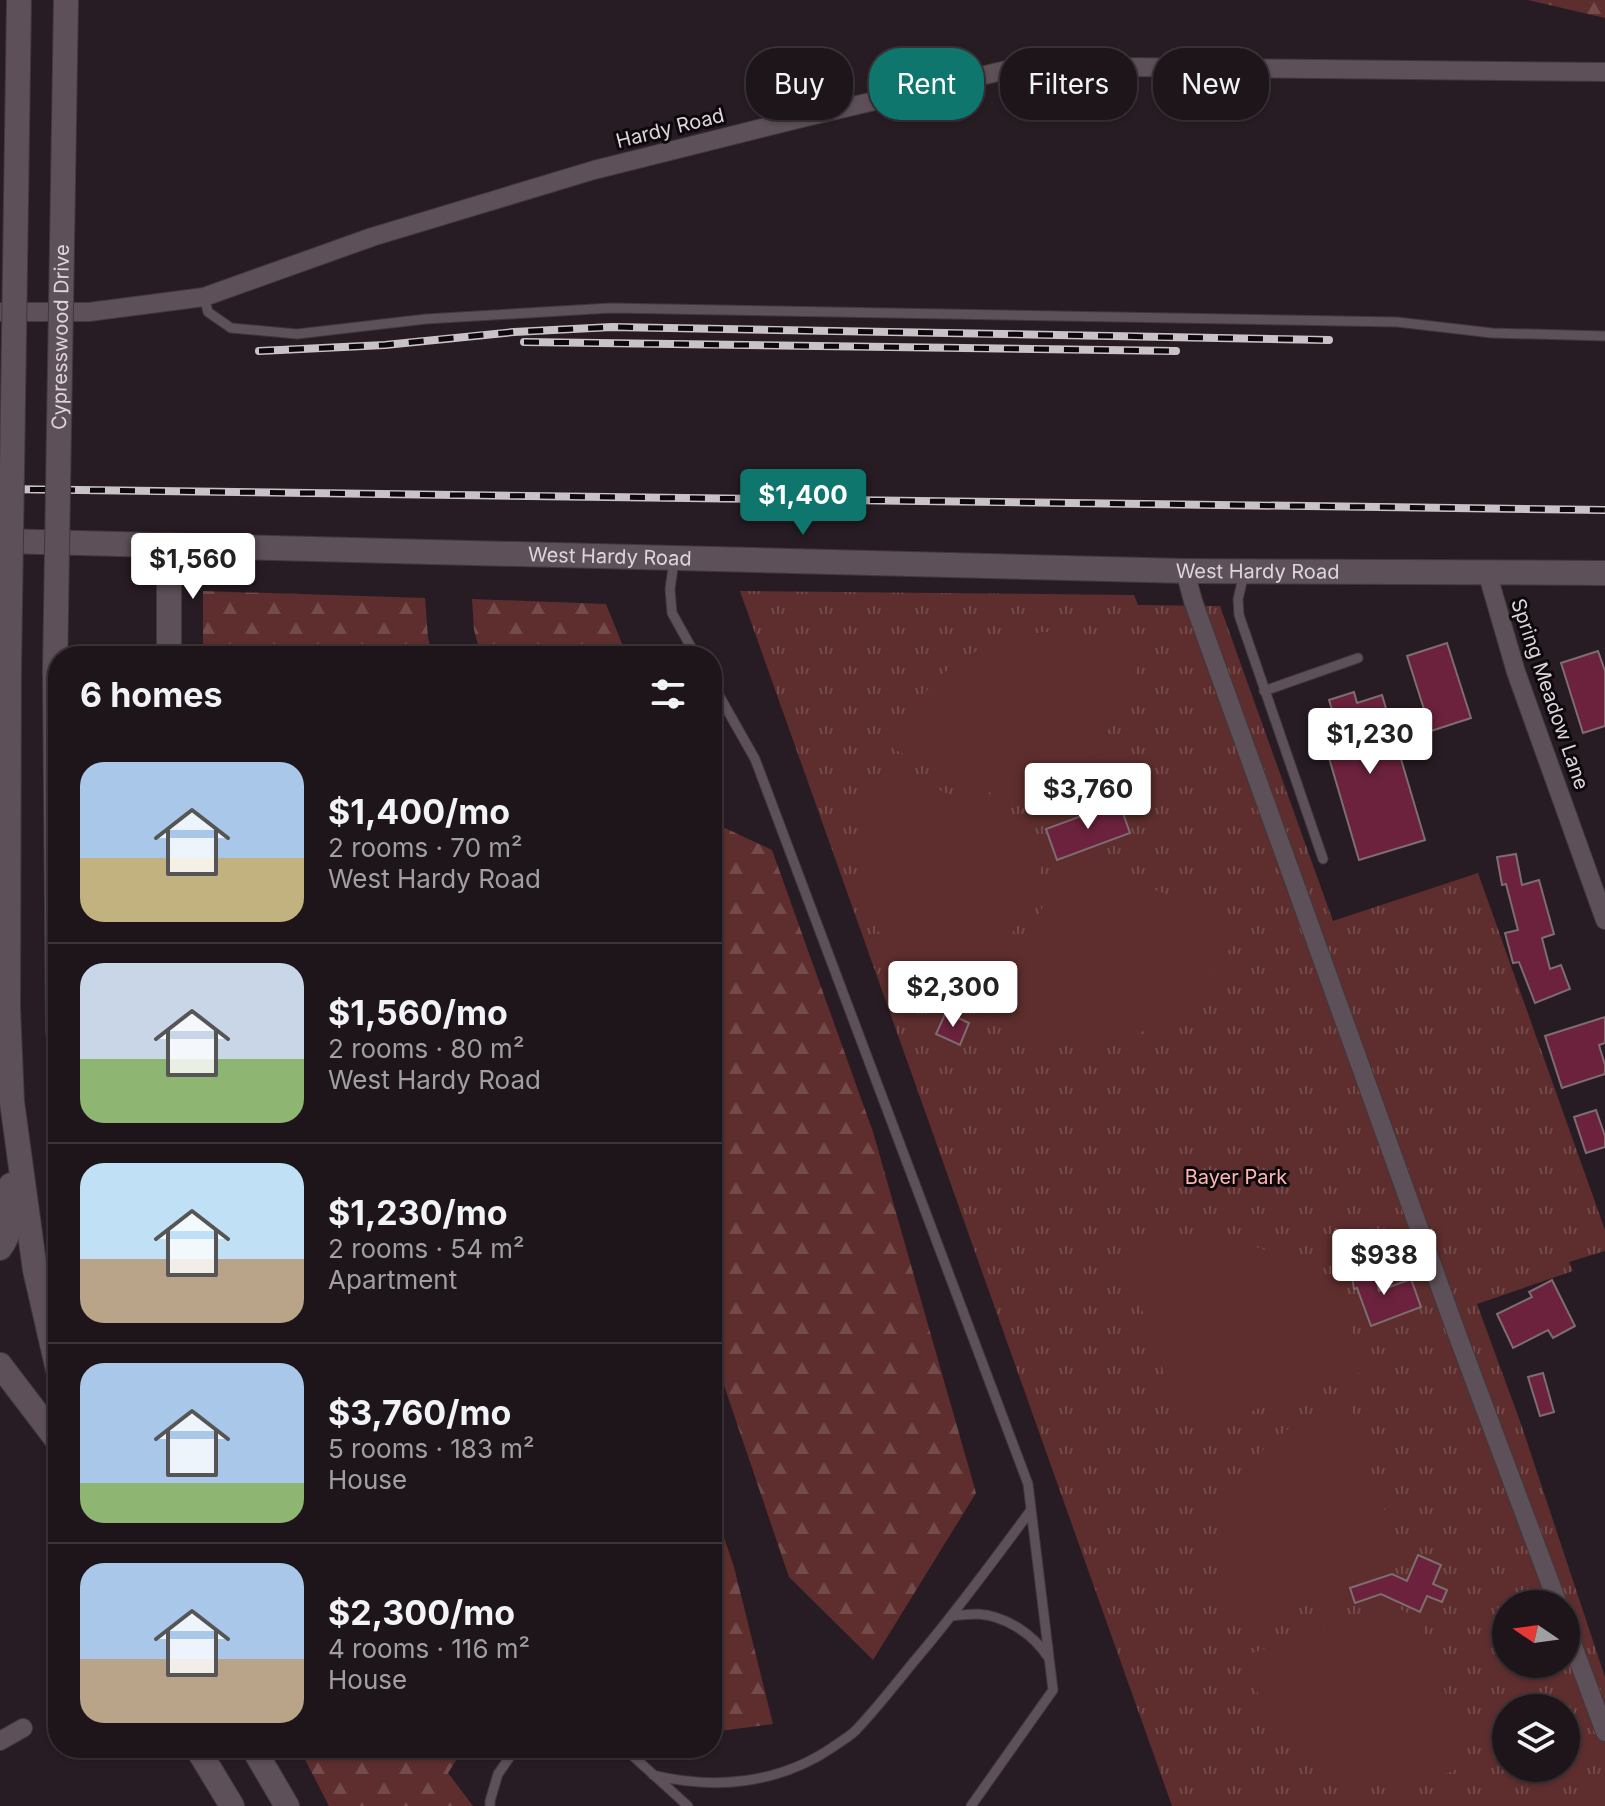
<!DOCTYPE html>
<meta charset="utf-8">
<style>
body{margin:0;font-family:Inter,sans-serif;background:#251e23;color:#f1f3f6;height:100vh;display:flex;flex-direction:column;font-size:30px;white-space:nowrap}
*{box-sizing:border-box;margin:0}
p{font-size:26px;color:#a09fa2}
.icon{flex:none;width:44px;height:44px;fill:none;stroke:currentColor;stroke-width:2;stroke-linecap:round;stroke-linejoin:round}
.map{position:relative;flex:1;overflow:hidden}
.sheet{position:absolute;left:48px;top:646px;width:674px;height:1112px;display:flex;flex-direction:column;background:#1d151a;border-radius:32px;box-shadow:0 2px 6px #0004,0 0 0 2px #3b3439}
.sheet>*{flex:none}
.top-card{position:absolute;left:746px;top:48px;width:738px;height:72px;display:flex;gap:16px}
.needle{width:52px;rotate:283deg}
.buttons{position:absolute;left:1492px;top:1590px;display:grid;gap:16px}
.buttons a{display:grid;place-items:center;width:88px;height:88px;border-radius:50%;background:#1d151a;box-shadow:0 2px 6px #0004,0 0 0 2px #3b3439;font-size:40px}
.price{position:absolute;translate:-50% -68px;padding:0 18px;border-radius:8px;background:#fff;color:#222;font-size:26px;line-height:52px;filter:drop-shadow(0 2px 4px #0008)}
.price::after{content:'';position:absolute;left:50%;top:48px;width:24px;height:18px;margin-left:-12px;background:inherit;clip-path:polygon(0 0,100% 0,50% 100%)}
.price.selected{background:#0f766e;color:#fff}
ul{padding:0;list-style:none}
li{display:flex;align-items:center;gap:24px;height:200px;padding:0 32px}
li+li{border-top:2px solid #3b3439}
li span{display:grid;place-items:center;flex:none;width:224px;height:160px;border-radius:24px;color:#555}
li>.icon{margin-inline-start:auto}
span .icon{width:96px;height:96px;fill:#fffc;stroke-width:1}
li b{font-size:34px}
h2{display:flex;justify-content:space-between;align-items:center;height:96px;padding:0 32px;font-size:34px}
.chip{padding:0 28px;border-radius:32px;background:#1d151a;box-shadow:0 2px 6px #0004,0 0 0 2px #3b3439;font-size:28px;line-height:72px}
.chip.selected{background:#0f766e;color:#fff}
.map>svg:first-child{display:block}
.grass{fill:url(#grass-tufts);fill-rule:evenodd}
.forest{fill:url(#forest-firs)}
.pitch{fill:#5d2e2d}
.building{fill:#6c223d;stroke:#7d6d71;stroke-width:2}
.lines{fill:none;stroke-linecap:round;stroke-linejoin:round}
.lane-casing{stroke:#40383d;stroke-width:11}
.street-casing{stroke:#40383d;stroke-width:20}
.secondary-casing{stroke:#40383d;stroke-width:26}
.lane{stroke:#5d5058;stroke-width:9}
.street{stroke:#5d5058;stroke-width:18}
.secondary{stroke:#5d5058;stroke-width:24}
.rail-casing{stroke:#c9c2c6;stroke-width:8}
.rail{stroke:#0d080b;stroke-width:5;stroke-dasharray:15;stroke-linecap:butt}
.secondary-bridge-casing{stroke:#40383d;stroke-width:26;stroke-linecap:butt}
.secondary-bridge{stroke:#5d5058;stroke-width:24}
.labels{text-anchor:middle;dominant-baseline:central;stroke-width:6;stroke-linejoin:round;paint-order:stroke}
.street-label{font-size:20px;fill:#dcd5d9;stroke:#0d080b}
.park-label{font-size:20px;fill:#feb7b4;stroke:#0d080b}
</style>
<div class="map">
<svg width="1605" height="1806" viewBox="0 0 1605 1806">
<defs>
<pattern id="grass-tufts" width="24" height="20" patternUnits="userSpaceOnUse" patternTransform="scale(2)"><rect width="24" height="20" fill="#5d2e2d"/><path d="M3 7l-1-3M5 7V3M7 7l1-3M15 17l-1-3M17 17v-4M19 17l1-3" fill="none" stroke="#744b4b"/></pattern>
<pattern id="forest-firs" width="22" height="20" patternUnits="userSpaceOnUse" patternTransform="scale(2)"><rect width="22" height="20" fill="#5d2e2d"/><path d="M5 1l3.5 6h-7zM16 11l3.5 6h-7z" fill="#744b4b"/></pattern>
</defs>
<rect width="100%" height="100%" fill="#271c23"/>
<path class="grass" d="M740 591 1134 595 1138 605 1220 606 1333 921 1478 873 1605 1230V1251L1569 1262 1573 1271 1477 1304 1521 1424 1605 1677V1806H1172ZM1506 1604H1566V1664H1506ZM1506 1708H1566V1768H1506Z"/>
<path class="forest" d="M1528 0H1605V18Z
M203 591 425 598 428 638 433 656H203Z
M472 599 606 604 627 656H481L474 630Z
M712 822 772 850 873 1132 976 1493 873 1660 789 1577 712 1350Z
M712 1502 734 1567 773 1724 712 1732Z
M299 1748H464L448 1773 473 1806H329Z"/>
<path class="pitch" d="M1043 632C1082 632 1107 639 1142 658L1070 811 1046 818 893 749C925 676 964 644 1043 632Z
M886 765 1038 836 1045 860 976 1014C961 1007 945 1001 932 991 883 958 851 894 860 834 864 809 874 787 886 765Z
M1086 858 1239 928C1232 943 1226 958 1216 972 1183 1021 1119 1052 1060 1044 1035 1040 1012 1030 990 1018L1062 866Z
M1190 1239C1215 1240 1242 1241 1265 1250 1294 1262 1325 1287 1342 1313 1354 1330 1360 1351 1368 1370L1209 1426 1178 1414 1124 1257 1169 1243Z
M1350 1403 1397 1550 1383 1578 1236 1628C1230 1611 1224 1593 1221 1575 1212 1519 1241 1460 1287 1430 1306 1417 1328 1411 1350 1403Z
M1391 1605 1420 1619 1470 1765C1454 1770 1439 1777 1423 1780 1362 1791 1294 1764 1265 1707 1256 1691 1250 1673 1244 1656Z"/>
<path class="building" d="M1447 643 1471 718 1431 731 1407 656Z
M1598 651 1605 671V726L1583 733 1561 663Z
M1354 692 1357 703 1382 695 1425 840 1359 860 1317 717 1333 713 1329 700Z
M1119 802 1130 833 1057 860 1046 829Z
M1516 854 1522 885 1539 880 1554 934 1542 938 1550 969 1561 965 1570 989 1535 1003 1519 962 1513 963 1505 933 1518 930 1506 884 1502 885 1497 857Z
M946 1012 969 1023 960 1045 936 1034Z
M1605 1017V1043L1599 1045 1605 1065V1074L1562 1088 1545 1036Z
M1596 1110 1605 1136V1147L1586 1153 1574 1117Z
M1374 1266 1379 1291 1411 1279 1421 1307 1371 1326 1357 1288 1354 1289 1351 1271Z
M1552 1280 1575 1326 1553 1338 1548 1330 1513 1348 1497 1314 1532 1297 1529 1292Z
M1543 1373 1554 1412 1540 1416 1528 1377Z
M1418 1555 1441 1565 1433 1584 1447 1590 1442 1602 1427 1596 1420 1612 1381 1594 1355 1603 1350 1588 1392 1574 1407 1581Z"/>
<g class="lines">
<defs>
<path id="lane" d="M204 297 208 312 231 328 297 334 426 319 611 308 1397 322 1492 333 1605 336
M674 561 670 589 672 613 696 656
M1244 574 1238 599 1239 615 1323 859
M712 683 755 759 1028 1484 1053 1690 971 1806
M1264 691 1358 658
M952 1616C961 1615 970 1614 978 1614 1006 1616 1033 1634 1048 1657
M624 1748 688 1806
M653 1775C715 1790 779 1784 833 1747 841 1741 851 1736 857 1729 878 1707 897 1682 916 1659 957 1611 994 1560 1031 1510
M490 1806V1801L498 1774 516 1748"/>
<path id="street" d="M0 312H89L204 297 372 237 594 170 802 118 1023 66 1605 72
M1185 571 1193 601 1457 1334 1558 1604
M1487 572 1516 672 1605 920
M1566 1627 1605 1732
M0 1741 23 1728"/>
<g id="secondary">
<path id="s1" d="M0 541 1185 571 1605 573"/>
<path d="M169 656V545"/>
<path d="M9 670 8 1008 12 1102 35 1270 58 1370"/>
<path d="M55 673 58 1032"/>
<path d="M0 1248C14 1230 11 1206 11 1185"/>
<path d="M0 1365 58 1441"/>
<path d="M197 1748 232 1806"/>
<path d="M253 1748 287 1806"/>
</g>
</defs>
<use href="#lane" class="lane-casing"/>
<use href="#street" class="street-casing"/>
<use href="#secondary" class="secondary-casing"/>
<use href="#lane" class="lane"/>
<use href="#street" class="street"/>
<use href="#secondary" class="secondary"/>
<defs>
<path id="rail" d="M524 342 1176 351
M259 351 385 345 514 332 612 327 1329 340
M0 489 1605 510"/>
</defs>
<use href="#rail" class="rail-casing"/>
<use href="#rail" class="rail"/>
<defs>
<g id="secondary-bridge">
<path d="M9 670 19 0"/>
<path id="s2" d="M55 673 66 0"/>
</g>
</defs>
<use href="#secondary-bridge" class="secondary-bridge-casing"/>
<use href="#secondary-bridge" class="secondary-bridge"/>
</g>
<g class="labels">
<g class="street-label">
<text transform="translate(670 128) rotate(-14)">Hardy Road</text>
<text stroke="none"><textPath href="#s2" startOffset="336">Cypresswood Drive</textPath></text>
<text stroke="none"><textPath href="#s1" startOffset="610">West Hardy Road</textPath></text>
<text stroke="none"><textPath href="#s1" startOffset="1258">West Hardy Road</textPath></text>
<text transform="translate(1550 694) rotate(71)">Spring Meadow Lane</text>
</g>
<g class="park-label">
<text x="1236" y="1177">Bayer Park</text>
</g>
</g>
</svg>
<div class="buttons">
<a><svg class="needle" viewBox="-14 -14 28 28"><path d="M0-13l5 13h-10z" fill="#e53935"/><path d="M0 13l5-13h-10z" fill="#a09fa2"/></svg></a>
<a><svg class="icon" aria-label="layers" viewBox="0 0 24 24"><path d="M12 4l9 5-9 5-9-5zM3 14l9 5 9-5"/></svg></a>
</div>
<b class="price selected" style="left:803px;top:537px">$1,400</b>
<b class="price" style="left:193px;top:601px">$1,560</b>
<b class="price" style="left:1370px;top:776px">$1,230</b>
<b class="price" style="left:1088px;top:831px">$3,760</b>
<b class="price" style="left:953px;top:1029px">$2,300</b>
<b class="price" style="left:1384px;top:1297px">$938</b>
<div class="top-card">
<a class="chip">Buy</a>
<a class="chip selected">Rent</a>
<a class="chip">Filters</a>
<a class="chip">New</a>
</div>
<section class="sheet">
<h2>6 homes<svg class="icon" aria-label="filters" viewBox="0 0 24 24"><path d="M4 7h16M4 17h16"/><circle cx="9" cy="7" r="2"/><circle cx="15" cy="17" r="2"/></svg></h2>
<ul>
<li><span style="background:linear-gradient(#a9c7e8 60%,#c2b280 0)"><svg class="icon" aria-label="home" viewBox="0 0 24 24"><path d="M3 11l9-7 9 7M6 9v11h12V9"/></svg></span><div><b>$1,400/mo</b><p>2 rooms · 70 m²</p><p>West Hardy Road</p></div></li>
<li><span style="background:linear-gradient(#c9d6e8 60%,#8fb573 0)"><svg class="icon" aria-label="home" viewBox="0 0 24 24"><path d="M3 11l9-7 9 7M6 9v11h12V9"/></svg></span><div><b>$1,560/mo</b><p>2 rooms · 80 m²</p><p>West Hardy Road</p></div></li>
<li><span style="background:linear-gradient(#bfe0f5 60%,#b9a48a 0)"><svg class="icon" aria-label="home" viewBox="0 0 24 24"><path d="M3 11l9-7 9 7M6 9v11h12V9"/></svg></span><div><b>$1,230/mo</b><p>2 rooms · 54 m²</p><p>Apartment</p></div></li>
<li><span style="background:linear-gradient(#a9c7e8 75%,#8fb573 0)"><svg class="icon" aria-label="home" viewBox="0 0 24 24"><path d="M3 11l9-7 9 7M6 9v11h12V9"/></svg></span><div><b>$3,760/mo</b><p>5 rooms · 183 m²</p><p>House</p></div></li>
<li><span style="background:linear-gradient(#a9c7e8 60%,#b9a48a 0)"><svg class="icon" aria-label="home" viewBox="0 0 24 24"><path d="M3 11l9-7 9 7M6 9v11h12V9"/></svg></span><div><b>$2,300/mo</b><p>4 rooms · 116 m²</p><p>House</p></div></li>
</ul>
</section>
</div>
